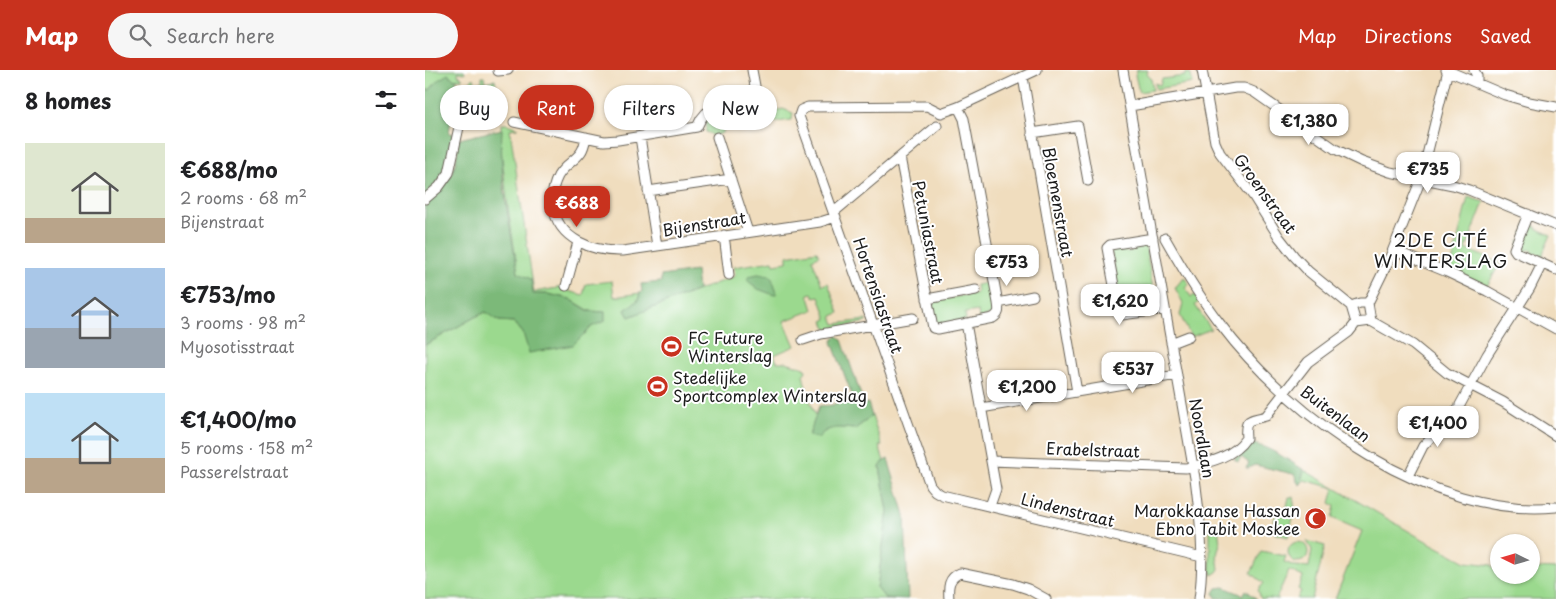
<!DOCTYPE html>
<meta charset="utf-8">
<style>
body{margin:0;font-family:"Playpen Sans",sans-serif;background:#f6f6f6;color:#202124;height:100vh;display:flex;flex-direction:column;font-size:19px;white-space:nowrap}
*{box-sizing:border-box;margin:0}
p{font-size:16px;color:#757577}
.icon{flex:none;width:28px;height:28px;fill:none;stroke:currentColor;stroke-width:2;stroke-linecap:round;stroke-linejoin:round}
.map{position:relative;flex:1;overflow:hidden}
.sheet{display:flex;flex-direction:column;background:#fff;width:425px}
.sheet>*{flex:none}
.hud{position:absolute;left:15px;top:15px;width:475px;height:45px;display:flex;gap:10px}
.needle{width:32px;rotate:275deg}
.controls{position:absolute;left:1065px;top:464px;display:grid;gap:10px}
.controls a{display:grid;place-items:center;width:50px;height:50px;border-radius:50%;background:#fff;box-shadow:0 1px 4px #0004;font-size:25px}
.price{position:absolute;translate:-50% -42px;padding:0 11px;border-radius:10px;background:#fff;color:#222;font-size:16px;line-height:32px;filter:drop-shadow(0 1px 2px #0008)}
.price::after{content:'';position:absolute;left:50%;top:30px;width:15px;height:11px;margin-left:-8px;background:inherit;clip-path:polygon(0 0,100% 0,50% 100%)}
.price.selected{background:#c8321e;color:#fff}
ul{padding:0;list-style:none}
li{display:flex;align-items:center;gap:15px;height:125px;padding:0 25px}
li span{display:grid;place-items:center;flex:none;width:140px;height:100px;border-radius:0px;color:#555}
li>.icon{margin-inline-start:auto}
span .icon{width:60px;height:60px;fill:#fffc;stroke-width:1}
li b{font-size:21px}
h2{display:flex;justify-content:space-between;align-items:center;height:60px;padding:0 25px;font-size:21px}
.chip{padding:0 18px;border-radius:22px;background:#fff;box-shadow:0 1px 4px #0004;font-size:18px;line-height:45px}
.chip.selected{background:#c8321e;color:#fff}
header{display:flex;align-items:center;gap:30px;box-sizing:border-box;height:70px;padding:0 25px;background:#c8321e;color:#fff}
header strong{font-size:24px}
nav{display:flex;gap:28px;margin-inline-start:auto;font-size:18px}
.search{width:350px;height:45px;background:#f6f6f6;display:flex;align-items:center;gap:12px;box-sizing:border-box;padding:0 18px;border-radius:28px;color:#757577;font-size:19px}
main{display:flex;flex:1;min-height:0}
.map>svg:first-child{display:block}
.green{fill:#9bd98e;stroke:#5c7a55}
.forest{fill:#7cb979;stroke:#4c6a4a}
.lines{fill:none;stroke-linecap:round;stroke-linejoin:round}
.minor-casing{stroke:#666055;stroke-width:11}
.minor{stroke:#fff;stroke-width:9}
.labels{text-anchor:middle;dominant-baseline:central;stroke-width:4;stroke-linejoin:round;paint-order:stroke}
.street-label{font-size:16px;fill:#1c1c1c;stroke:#fff}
.poi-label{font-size:16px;fill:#1c1c1c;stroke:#fff;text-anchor:start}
.neighbourhood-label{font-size:18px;letter-spacing:1px;fill:#1c1c1c;stroke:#fff}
</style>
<header>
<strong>Map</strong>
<div class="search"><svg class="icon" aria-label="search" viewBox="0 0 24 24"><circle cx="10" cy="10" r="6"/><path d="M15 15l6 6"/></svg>Search here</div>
<nav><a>Map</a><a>Directions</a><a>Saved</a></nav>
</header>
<main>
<section class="sheet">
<h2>8 homes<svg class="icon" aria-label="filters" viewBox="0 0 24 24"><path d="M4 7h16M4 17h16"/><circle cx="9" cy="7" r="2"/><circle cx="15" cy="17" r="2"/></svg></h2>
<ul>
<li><span style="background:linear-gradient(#dfe7d0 75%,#b9a48a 0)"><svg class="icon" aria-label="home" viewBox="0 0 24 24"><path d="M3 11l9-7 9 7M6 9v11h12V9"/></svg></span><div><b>€688/mo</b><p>2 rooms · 68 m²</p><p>Bijenstraat</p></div></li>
<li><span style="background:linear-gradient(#a9c7e8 60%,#9aa5b1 0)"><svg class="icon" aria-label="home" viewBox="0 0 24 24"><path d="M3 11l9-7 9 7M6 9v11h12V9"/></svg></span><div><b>€753/mo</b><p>3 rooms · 98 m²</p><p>Myosotisstraat</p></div></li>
<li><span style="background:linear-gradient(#bfe0f5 65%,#b9a48a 0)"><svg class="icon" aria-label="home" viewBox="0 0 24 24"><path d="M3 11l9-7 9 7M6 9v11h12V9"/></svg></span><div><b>€1,400/mo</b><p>5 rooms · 158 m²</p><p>Passerelstraat</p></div></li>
</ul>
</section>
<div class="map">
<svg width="1131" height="529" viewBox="0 0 1131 529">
<rect width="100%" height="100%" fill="#fff"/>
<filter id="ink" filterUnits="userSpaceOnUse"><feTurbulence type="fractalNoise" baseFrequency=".02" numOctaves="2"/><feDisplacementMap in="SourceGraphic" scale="10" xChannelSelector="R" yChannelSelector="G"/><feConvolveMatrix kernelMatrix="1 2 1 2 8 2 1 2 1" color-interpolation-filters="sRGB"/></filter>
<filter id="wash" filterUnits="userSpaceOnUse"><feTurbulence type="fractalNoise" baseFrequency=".0096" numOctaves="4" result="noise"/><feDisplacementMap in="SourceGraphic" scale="20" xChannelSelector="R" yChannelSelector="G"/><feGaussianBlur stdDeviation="1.12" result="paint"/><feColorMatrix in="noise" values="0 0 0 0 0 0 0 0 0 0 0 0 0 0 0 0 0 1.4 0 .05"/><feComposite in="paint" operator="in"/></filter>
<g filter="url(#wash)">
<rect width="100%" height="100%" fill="#f0ddbe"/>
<path class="green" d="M0 0H39L40 3 33 2V5L37 7V9L13 10 5 20H0Z
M712 0H723L722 4 726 9 728 20 714 22 710 5Z
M760 3H765L768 13 731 19 730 13 735 15 737 9 760 6Z
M57 7H59L60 12 70 10 72 20H74L75 22 73 24 70 23 73 34 72 41 79 44 75 49 71 50 70 45 60 47 61 52H58L57 47 48 49V54H43L39 51 38 44H43L45 35 40 34V31H45L46 22 41 21 43 13 49 8 50 13 57 12Z
M322 24 329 26 331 55 299 59 297 63 287 67 286 64 281 62 280 48Z
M358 39 368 43 367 50 337 54V43Z
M76 54H82L93 58 85 59 109 222 144 216 143 221 158 225 161 214 187 211 189 227 215 223 213 230 200 240 204 247 310 206 309 197 348 191 349 194 362 192V186L392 181 394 186 387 189 397 215 403 213 414 243 407 246 410 254 441 250V252L404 260 401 258 398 251 402 249 394 226 389 227 387 223 383 224 388 240 359 251 370 276 349 285 352 292H361L380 298 381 301 378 305 383 326 391 346 384 365 397 363 408 357 430 359 447 346 457 375 454 376 459 391 455 398 463 441 452 518 460 528 469 529H0V275L50 247 61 242 74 251 89 252 98 263 160 264 180 242 165 241 145 229 123 224H107L93 203 83 138 76 79Z
M1043 127 1059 132 1041 179 1075 193 1061 218 1025 201Z
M1108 153 1112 159 1126 165 1118 183 1119 186 1111 183 1109 188 1106 187 1108 181 1103 179 1100 184H1098L1101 178 1096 176 1093 181 1094 170 1099 172 1102 166 1097 164V162L1103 164 1105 159 1100 157 1101 154 1106 156Z
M720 173 731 236 718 240 719 235 717 234 714 235 712 241H707L709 237 703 236 701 243 698 242 686 181 689 178 702 176 700 180 702 182 709 180 712 174Z
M759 207 764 214 760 217 766 227 770 225 775 231 770 235 786 259 766 267 755 245 758 233 750 218Z
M562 210 566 211 570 244 554 248 553 241 540 243 541 250 513 255 509 254 506 233 508 231 552 223 551 215 561 213Z
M879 400 992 466 1041 492 1067 495 1071 501 1074 500V505H1106V498L1131 499V529H910L937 461 907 448 910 436 905 433 909 418 879 410 875 415Z
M864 427H868L870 440 863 467 849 463 852 452 849 451 851 444 860 446Z
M785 457 793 458 795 473 792 485 794 499 792 502 787 505V501L785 500Z
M882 471 900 476 887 529H872L876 521 873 519 878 507 864 500 852 527 854 529H836L833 520 839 513 826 503 836 481 861 486 859 492 870 496 884 497 887 480Z
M863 482a10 10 0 1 1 20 0a10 10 0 1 1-20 0Z"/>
<path class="forest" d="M23 4 29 9 32 8 24 63 29 64 22 101 0 127V20H5L13 10Z
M77 59C74 107 85 156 93 203L106 209 108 224H123L145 229 164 241 180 242V251L166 257 148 275 104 283 98 263 89 252 74 251 61 242 50 247 0 275V131C27 108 30 106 34 69Z
M271 201 273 220 204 247 200 240 213 230 215 223 217 222 216 214 236 212V206Z
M333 204 346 206 352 223 349 225 333 219 322 210 324 206Z
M412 265 417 270 439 334 443 333 447 346 430 359C415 358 403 355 393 368L384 366 394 336C399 335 402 336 407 335 415 332 420 328 427 325L407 272Z
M824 373C844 376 863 390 879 400L875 415 872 412 871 406 868 404 830 395 824 398H821L824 393 816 387 813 392 809 389 817 383Z
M463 389 480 445 483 529 460 528 452 518 463 441 455 397 459 391Z
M799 517 818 525 821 520 832 529 791 528 789 523 792 518Z"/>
</g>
<g filter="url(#ink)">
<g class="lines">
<defs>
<path id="minor" d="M612 0 533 37 516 43 502 36 383 37 376 40 374 46 505 415 510 421 517 425 777 487
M698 0 770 408C775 448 780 489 774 529
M777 0 790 72 795 83 829 127 854 167 869 186 883 201 926 236
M1021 0 1080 25 1104 32 1131 37
M1049 0 1052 6V13
M73 1 83 0
M598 7 652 322
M705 36 810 18H819L829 22 910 79 937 92 965 102 1028 115 1044 120 1131 156
M323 49 335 48 331 26 327 20 330 16 327 0
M89 52 179 71 193 70 272 57 276 49 281 43 327 20
M607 63 653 56 663 111
M161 67C160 72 159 78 156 82 150 91 139 95 133 106 128 116 126 126 128 136 133 170 168 182 198 181L395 152 411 147
M215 67 232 176
M292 67 323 162
M475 87 508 258 513 259 568 248C575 244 574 240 573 233L539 49 533 37
M223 121 306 109
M0 129 14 117 24 103 34 57
M409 142 512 56
M1103 144 1089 179 1091 182 1131 200
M299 165 304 205
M728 168 685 175 682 178 694 242 697 245 740 239
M740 168C757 198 775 228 796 255 867 349 1007 449 1131 437
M968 180 1022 202 1062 221 1131 259
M141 216 153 172
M502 229 551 220
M573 233 608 226
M935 233H943L946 251 931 253 926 236Z
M943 233 963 192 996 109 1023 0
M946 251 988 275 1022 303 1078 332 1131 366
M541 253 571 419 565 436
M378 270 396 264 488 248
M746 273 764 266
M1035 335 1062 285 1105 218 1117 194
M556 338 752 305
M566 391 761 398C782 393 808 388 821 368 819 347 825 351 841 346L883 292 924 262 931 253
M983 406 998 376 1030 341
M524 529C523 517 523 508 535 503L588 514 603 519 621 529"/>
</defs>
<use href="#minor" class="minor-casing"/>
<use href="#minor" class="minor"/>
</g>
</g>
<defs>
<symbol id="stadium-disc" viewBox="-11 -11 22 22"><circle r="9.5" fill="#c8321e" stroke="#fff"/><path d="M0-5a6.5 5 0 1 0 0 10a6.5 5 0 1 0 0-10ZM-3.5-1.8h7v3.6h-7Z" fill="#fff"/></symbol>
<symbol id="mosque-disc" viewBox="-11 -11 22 22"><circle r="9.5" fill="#c8321e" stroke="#fff"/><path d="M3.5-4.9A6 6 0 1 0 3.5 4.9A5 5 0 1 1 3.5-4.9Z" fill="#fff"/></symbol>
</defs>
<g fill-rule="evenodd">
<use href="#stadium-disc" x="234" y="264" width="25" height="25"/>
<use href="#stadium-disc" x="220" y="304" width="25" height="25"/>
<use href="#mosque-disc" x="878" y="436" width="25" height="25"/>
</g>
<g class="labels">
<g class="street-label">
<text transform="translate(841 123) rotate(54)">Groenstraat</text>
<text transform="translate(634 132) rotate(80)">Bloemenstraat</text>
<text transform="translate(279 153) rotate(-9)">Bijenstraat</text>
<text transform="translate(504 162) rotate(79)">Petuniastraat</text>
<text transform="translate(454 225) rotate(71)">Hortensiastraat</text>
<text transform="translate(911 343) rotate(37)">Buitenlaan</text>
<text transform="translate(778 368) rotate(80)">Noordlaan</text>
<text transform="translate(668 379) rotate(2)">Erabelstraat</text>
<text transform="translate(643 439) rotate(14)">Lindenstraat</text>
</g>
<g class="poi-label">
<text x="263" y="267">FC Future<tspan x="263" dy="18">Winterslag</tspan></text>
<text x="248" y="307">Stedelijke<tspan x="248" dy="18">Sportcomplex Winterslag</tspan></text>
<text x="875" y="440" text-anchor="end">Marokkaanse Hassan<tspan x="875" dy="18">Ebno Tabit Moskee</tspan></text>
</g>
<g class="neighbourhood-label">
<text x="1016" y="169">2DE CITÉ<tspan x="1016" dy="21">WINTERSLAG</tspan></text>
</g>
</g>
</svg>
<div class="controls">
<a><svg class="needle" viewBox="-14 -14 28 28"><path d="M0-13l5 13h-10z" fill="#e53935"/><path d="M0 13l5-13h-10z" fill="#757577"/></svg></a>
</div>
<b class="price" style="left:884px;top:76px">€1,380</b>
<b class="price" style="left:1003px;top:124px">€735</b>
<b class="price selected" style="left:152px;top:158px">€688</b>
<b class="price" style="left:582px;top:217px">€753</b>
<b class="price" style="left:695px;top:256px">€1,620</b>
<b class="price" style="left:708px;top:324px">€537</b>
<b class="price" style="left:602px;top:342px">€1,200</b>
<b class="price" style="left:1013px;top:378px">€1,400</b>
<div class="hud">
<a class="chip">Buy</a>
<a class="chip selected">Rent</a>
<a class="chip">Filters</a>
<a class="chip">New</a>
</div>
</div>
</main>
